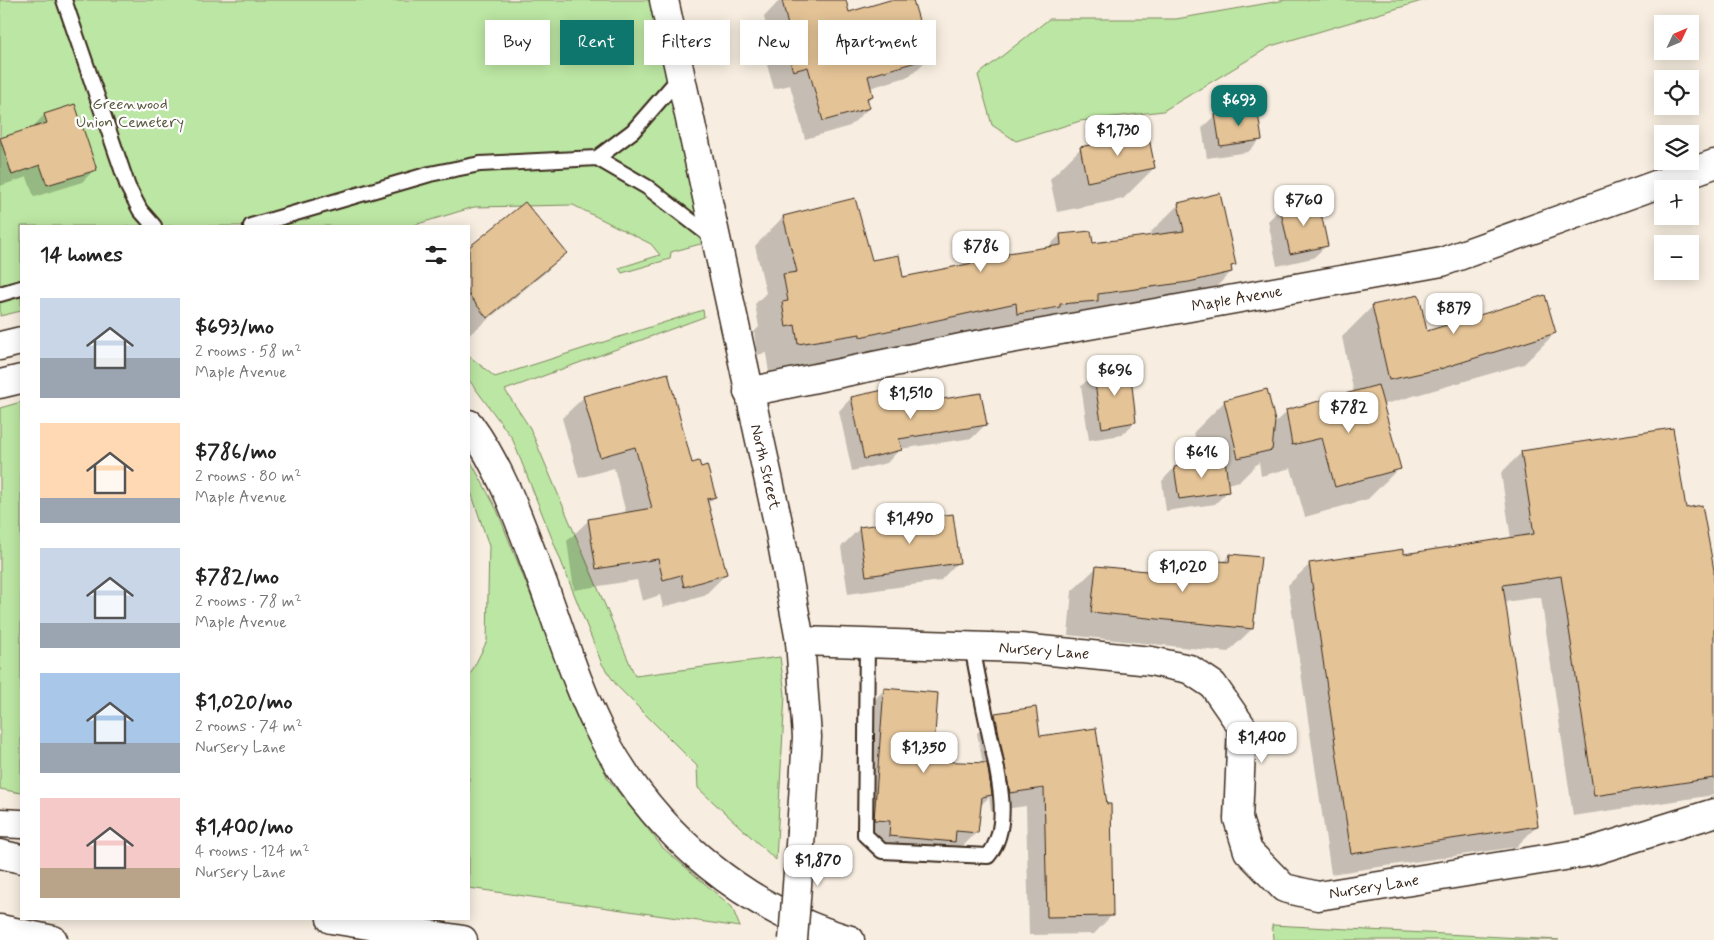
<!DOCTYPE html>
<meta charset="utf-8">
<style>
body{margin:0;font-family:Mynerve,sans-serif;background:#f6f6f6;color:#222;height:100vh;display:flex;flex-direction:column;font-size:19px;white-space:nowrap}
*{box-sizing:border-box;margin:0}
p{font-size:16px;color:#767676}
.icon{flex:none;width:28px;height:28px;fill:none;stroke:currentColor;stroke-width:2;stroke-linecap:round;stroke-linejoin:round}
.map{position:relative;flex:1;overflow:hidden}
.side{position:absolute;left:20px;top:225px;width:450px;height:695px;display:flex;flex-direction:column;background:#fff;border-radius:0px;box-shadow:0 2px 12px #0003}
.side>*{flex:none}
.banner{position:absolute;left:485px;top:20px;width:475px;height:45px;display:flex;gap:10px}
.needle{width:32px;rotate:46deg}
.controls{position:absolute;left:1654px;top:15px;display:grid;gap:10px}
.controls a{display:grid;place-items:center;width:45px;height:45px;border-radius:0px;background:#fff;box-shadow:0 2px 12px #0003;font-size:25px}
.price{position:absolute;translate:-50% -42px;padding:0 11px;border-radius:10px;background:#fff;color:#222;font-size:16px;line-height:32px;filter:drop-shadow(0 1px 2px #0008)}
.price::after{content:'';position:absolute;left:50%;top:30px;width:15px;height:11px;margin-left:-8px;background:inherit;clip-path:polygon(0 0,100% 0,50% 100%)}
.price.current{background:#0f766e;color:#fff}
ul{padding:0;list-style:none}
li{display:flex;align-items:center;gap:15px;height:125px;padding:0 20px}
li span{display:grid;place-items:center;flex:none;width:140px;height:100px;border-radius:0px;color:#555}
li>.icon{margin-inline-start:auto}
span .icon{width:60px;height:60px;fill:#fffc;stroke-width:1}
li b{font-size:21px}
h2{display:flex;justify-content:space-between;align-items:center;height:60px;padding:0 20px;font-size:21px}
.pill{padding:0 18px;border-radius:0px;background:#fff;box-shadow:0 2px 12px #0003;font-size:18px;line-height:45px}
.pill.current{background:#0f766e;color:#fff}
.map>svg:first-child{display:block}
.green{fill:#bce6a3;stroke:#7c8860}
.shadow{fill:#0003}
.building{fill:#e4c396;stroke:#3b2a1e}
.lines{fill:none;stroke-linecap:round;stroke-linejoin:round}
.lane-casing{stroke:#3b2a1e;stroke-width:18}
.street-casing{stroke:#3b2a1e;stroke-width:31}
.secondary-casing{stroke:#3b2a1e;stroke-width:31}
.highway-casing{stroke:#3b2a1e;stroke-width:31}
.lane{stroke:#fff;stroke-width:14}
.street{stroke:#fff;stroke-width:28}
.secondary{stroke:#fff;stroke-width:28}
.highway{stroke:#fff;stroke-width:28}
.secondary-bridge-casing{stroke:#3b2a1e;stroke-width:31;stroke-linecap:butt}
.secondary-bridge{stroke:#fff;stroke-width:28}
.labels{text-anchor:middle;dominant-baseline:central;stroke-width:4.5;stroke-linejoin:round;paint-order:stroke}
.park-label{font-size:16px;fill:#5b593f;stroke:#fff}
.street-label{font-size:16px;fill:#3b2a1e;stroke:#fff}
</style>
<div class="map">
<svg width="1714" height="940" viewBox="0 0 1714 940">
<rect width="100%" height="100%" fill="#f7ede0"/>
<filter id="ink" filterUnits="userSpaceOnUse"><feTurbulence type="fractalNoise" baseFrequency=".02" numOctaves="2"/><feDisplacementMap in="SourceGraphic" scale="10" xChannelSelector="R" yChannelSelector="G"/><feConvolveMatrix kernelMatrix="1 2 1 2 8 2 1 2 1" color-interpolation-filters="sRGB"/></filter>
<g filter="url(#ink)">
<path class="green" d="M0 0H664L715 240 671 252 670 259 622 273 619 268 660 255 651 244 573 205 474 207 411 226H21V311L0 316Z
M1286 0H1425L1271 46 1163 111 1080 121 1016 141 992 125 978 75 1049 19H1176Z
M703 310 704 317 505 390 530 428 635 676 780 657 785 694 776 860 698 788 697 766 617 686 602 664 512 438 469 380V356L495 377Z
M21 402V793L0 789V408Z
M469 458 497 510 550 644 608 779 663 848 732 907 740 927 469 888V677L487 641 489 546 469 486Z
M1272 925 1559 940H1273Z"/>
<path class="shadow" d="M780 0H845L849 13 895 0H912L929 58 910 76 870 88 872 96 867 101 869 108 850 126 805 139 790 85 774 89 767 65 773 59 764 17Z
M74 105 95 169 82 182 34 197 27 177 0 186V140L32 128 44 115Z
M1215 115 1261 139 1248 152 1207 158 1202 128Z
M1081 148 1154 168 1123 199 1057 212 1050 179Z
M525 204 565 253 546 272 469 335V249Z
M1179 204 1234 264 1230 269 1231 272 1202 301 769 373 766 353 757 355 754 332 759 327 755 304 766 293 755 246 783 217 902 278 1004 258 1008 254 1047 248 1060 235 1090 232 1092 245 1151 237 1150 233Z
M1281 208 1326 246 1313 258 1277 266 1268 221Z
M1373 306 1427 333H1555L1524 364 1382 405 1399 468 1368 499 1305 517 1291 468 1261 476 1259 462 1240 481 1227 484 1228 491 1215 504 1166 511 1162 481 1174 468 1201 464 1194 432 1225 401 1273 425 1287 412 1354 393 1342 337Z
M1094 374 1135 422 1122 435 1089 440 1081 386Z
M584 397 691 464 715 497 707 504 726 574 704 596 663 607 660 595 642 601 637 580 574 590 567 541 589 520 626 513 614 468 579 478 562 418Z
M851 398 891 409 985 425 972 438 900 449 887 463 852 471 839 411Z
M1522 452 1685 509 1714 576V795L1573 816 1541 597 1504 602 1537 826 1516 847 1331 874 1288 585 1309 565 1403 555 1511 539 1501 473Z
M860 528 958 562 940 581 848 594 841 547Z
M1230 555 1252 629 1228 652 1068 635 1072 591 1096 568 1184 576 1199 561 1222 563Z
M885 689 931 762 983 764 977 733 996 715 1039 738 1112 915 1094 934 1029 935 1026 806 991 811 989 797 980 806 977 832 958 851 935 860 871 854 872 840 856 838 866 708Z"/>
<path class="building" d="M782 0H846L849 12 890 0H913L930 58 868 76 873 96 867 98 870 108 823 121 808 67 793 71 785 45 792 43Z
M75 104 97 170 47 185 40 165 12 175 0 138 47 123 44 114Z
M1257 107 1262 140 1220 146 1215 114Z
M1148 133 1155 168 1087 182 1080 147Z
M1220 193 1236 265 1231 266 1232 272 1189 282 1098 294V301L1060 304V307L1017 314 1016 303 860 337V334L798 344 795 325 786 327 782 302 788 301 783 274 797 272 783 216 855 198 872 260 899 255 903 277 1008 256V253L1061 245 1060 234 1091 231 1093 243 1184 231 1178 203Z
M1318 199 1328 246 1290 254 1280 207Z
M525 202 567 253 487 318 469 295V247Z
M1419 295 1427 331 1545 295 1556 333 1440 369 1389 380 1372 305Z
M1130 367 1136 422 1102 428 1093 372Z
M668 373 692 463 699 461 701 467 707 465 716 497 707 499 727 574 684 587 681 575 663 580 658 559 596 569 588 519 652 508 635 447 600 457 583 396Z
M1378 385 1401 469 1335 487 1322 438 1292 445 1286 410Z
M888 389 892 407 981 393 987 425 899 439 902 450 864 459 851 397Z
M1267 389 1275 421 1272 450 1238 458 1224 400Z
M1673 428 1686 508 1702 505 1714 570V778L1594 796 1561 576 1503 585 1538 826 1351 854 1309 563 1404 549V554L1534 534 1521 451Z
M1225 459 1229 492 1179 499 1174 467Z
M953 514 960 563 866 576 859 527Z
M1230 554 1261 557 1253 629 1091 612 1096 566 1197 576 1199 559 1229 562Z
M884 688 938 693 933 761 987 763 992 795 982 797 978 833 956 831 955 842 889 836 890 821 874 820Z
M1036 707 1040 736 1096 728 1107 804H1111L1113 916 1047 917 1044 788 1010 793 995 713Z"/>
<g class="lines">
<defs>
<path id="lane" d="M64 0 128 187 140 210 154 226
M680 77 633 131 597 158 647 187 713 238
M251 226 430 174 480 164 597 158
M0 294 21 288
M867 643 865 835 882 851 988 856C1015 824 995 763 988 726 982 699 977 673 972 646"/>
<path id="street" d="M748 392 971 346 1442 262 1714 164
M800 641 1021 648 1151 661 1189 669 1213 685 1242 727 1238 819 1248 851 1284 888 1318 896 1589 852 1714 813"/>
<path id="secondary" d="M664 0 779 527 800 641 807 737 801 831"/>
<path id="highway" d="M0 346 21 341
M0 384 21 379
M469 424C503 470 522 528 542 581 562 635 579 693 606 743 658 837 747 910 850 940
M0 823 21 824
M0 854 21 859
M331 919 463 940
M0 929 53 940"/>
</defs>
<use href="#lane" class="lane-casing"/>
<use href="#street" class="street-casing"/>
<use href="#secondary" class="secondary-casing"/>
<use href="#highway" class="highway-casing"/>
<use href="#lane" class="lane"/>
<use href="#street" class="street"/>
<use href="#secondary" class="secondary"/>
<use href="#highway" class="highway"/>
<defs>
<path id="secondary-bridge" d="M793 940 801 831"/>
</defs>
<use href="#secondary-bridge" class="secondary-bridge-casing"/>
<use href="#secondary-bridge" class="secondary-bridge"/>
</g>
</g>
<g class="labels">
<g class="park-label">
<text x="130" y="104">Greenwood<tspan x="130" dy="18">Union Cemetery</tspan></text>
</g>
<g class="street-label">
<text transform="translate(1237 299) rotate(-10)">Maple Avenue</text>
<text transform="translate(765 467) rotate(77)">North Street</text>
<text transform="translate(1044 651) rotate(4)">Nursery Lane</text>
<text transform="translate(1374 887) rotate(-9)">Nursery Lane</text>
</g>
</g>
</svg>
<div class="controls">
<a><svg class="needle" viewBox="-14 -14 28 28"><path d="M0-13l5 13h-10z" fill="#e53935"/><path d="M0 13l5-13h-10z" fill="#767676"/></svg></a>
<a><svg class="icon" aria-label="locate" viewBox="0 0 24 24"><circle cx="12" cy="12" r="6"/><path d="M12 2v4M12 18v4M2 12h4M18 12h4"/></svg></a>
<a><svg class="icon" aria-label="layers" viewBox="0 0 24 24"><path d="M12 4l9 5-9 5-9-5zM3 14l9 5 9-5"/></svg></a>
<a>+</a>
<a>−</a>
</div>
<b class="price current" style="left:1239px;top:127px">$693</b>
<b class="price" style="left:1118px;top:157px">$1,730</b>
<b class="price" style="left:1304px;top:227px">$760</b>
<b class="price" style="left:981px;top:273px">$786</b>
<b class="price" style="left:1454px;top:335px">$879</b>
<b class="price" style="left:1115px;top:397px">$696</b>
<b class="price" style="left:911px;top:420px">$1,510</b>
<b class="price" style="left:1349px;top:434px">$782</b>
<b class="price" style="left:1202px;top:479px">$616</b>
<b class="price" style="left:910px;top:545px">$1,490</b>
<b class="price" style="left:1183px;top:593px">$1,020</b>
<b class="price" style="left:1262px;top:764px">$1,400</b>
<b class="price" style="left:924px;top:774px">$1,350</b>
<b class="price" style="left:818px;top:887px">$1,870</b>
<div class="banner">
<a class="pill">Buy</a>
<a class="pill current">Rent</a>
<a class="pill">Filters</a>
<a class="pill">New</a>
<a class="pill">Apartment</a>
</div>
<section class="side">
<h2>14 homes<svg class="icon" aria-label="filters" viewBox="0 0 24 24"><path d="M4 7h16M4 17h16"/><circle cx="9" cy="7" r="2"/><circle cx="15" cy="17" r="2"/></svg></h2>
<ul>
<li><span style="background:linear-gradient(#c9d6e8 60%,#9aa5b1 0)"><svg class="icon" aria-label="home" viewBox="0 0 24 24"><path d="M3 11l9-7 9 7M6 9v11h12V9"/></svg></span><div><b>$693/mo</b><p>2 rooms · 58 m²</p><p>Maple Avenue</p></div></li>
<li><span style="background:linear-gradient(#ffd9b3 75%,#9aa5b1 0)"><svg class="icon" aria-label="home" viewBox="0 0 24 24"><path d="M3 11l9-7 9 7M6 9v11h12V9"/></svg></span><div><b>$786/mo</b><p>2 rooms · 80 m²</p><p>Maple Avenue</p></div></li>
<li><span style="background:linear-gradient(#c9d6e8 75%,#9aa5b1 0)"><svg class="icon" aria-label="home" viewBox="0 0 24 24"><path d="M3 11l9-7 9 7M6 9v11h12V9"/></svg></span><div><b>$782/mo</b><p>2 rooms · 78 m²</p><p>Maple Avenue</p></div></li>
<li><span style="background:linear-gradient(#a9c7e8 70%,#9aa5b1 0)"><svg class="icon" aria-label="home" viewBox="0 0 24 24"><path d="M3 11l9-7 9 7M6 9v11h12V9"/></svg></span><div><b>$1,020/mo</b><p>2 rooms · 74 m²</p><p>Nursery Lane</p></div></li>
<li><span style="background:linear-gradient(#f6c9c9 70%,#b9a48a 0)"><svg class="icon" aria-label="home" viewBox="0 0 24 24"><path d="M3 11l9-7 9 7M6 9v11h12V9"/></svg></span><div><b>$1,400/mo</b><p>4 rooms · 124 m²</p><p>Nursery Lane</p></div></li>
</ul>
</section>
</div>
